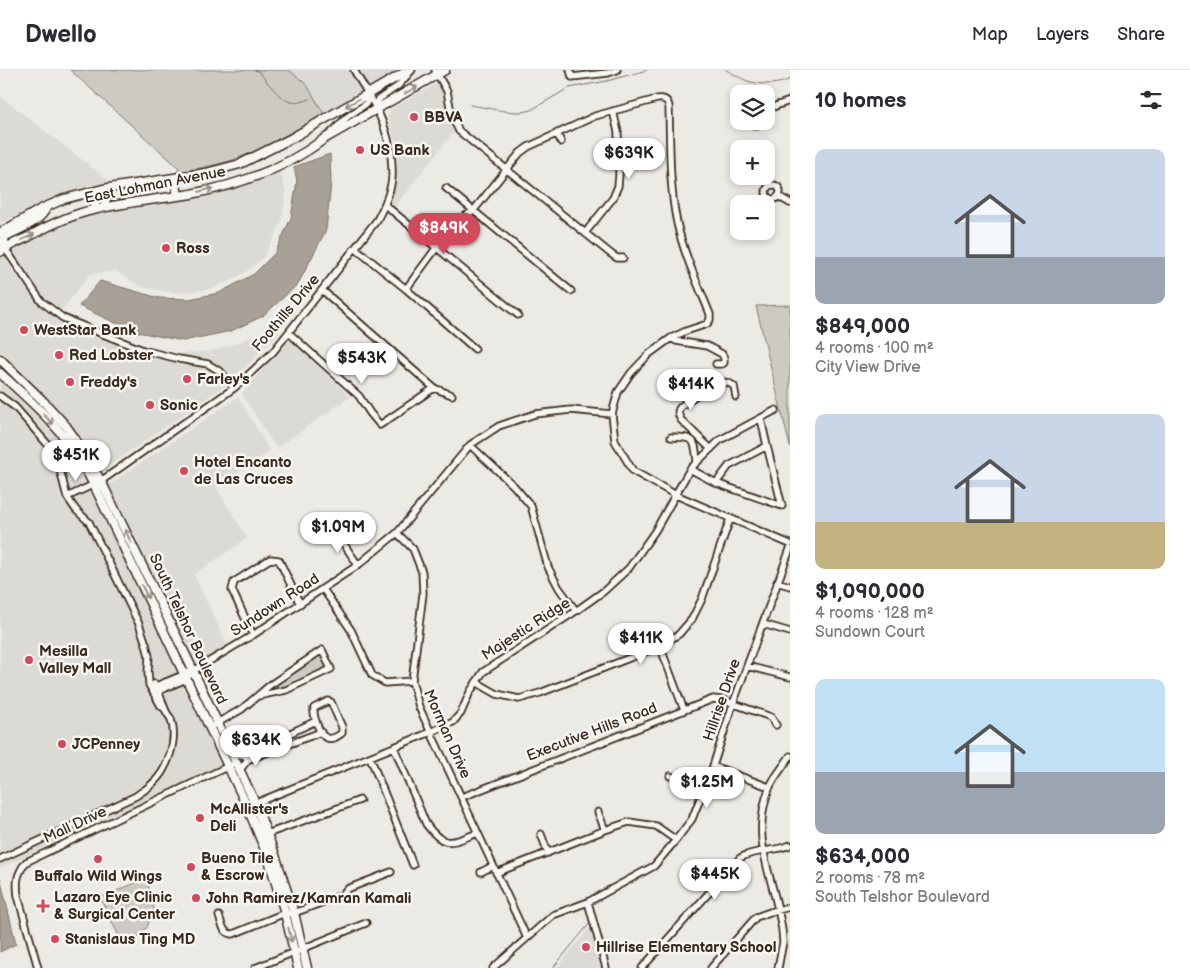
<!DOCTYPE html>
<meta charset="utf-8">
<style>
body{margin:0;font-family:"Balsamiq Sans",sans-serif;background:#f2f2f3;color:#2b2b33;height:100vh;display:flex;flex-direction:column;font-size:19px;white-space:nowrap}
*{box-sizing:border-box;margin:0}
p{font-size:16px;color:#7c7c81}
.icon{flex:none;width:28px;height:28px;fill:none;stroke:currentColor;stroke-width:2;stroke-linecap:round;stroke-linejoin:round}
.map{position:relative;flex:1;overflow:hidden}
.panel{display:flex;flex-direction:column;background:#fff;width:400px}
.panel>*{flex:none}
.tools{position:absolute;left:730px;top:15px;display:grid;gap:10px}
.tools a{display:grid;place-items:center;width:45px;height:45px;border-radius:10px;background:#fff;box-shadow:0 2px 8px #0003;font-size:25px}
.price{position:absolute;translate:-50% -42px;padding:0 11px;border-radius:18px;background:#fff;color:#222;font-size:16px;line-height:32px;filter:drop-shadow(0 1px 2px #0008)}
.price::after{content:'';position:absolute;left:50%;top:30px;width:15px;height:11px;margin-left:-8px;background:inherit;clip-path:polygon(0 0,100% 0,50% 100%)}
.price.on{background:#d1495b;color:#fff}
ul{padding:0;list-style:none}
li{display:grid;align-content:center;gap:10px;height:265px;padding:0 25px}
li span{display:grid;place-items:center;height:155px;border-radius:10px;color:#555}
li>.icon{margin-inline-start:auto}
span .icon{width:90px;height:90px;fill:#fffc;stroke-width:1}
li b{font-size:21px}
h2{display:flex;justify-content:space-between;align-items:center;height:60px;padding:0 25px;font-size:21px}
header{display:flex;align-items:center;gap:30px;box-sizing:border-box;height:70px;padding:0 25px;background:#fff;border-bottom:1px solid #e1e1e2}
header strong{font-size:24px}
nav{display:flex;gap:28px;margin-inline-start:auto;font-size:18px}
main{display:flex;flex:1;min-height:0}
.map>svg:first-child{display:block}
.built{fill:#dcdad4}
.green{fill:#cdcac4;stroke:#847a71}
.water{fill:#a8a198;stroke:#7c7167}
.lines{fill:none;stroke-linecap:round;stroke-linejoin:round}
.stream{stroke:#7c7167;stroke-width:1}
.minor-casing{stroke:#3b2a1e;stroke-width:9}
.major-casing{stroke:#3b2a1e;stroke-width:11}
.minor{stroke:#f6f6f2;stroke-width:5.5}
.major{stroke:#f6f6f2;stroke-width:8}
.oneway{stroke:#989088}
.poi-dot{fill:#d1495b;stroke:#f6f6f2;stroke-width:2}
.labels{text-anchor:middle;dominant-baseline:central;stroke-width:5;stroke-linejoin:round;paint-order:stroke}
.poi-label{font-size:15px;font-weight:bold;fill:#3b2a1e;stroke:#f6f6f2;text-anchor:start}
.street-label{font-size:15px;fill:#3b2a1e;stroke:#f6f6f2}
</style>
<header>
<strong>Dwello</strong>
<nav><a>Map</a><a>Layers</a><a>Share</a></nav>
</header>
<main>
<div class="map">
<svg width="790" height="898" viewBox="0 0 790 898">
<rect width="100%" height="100%" fill="#ebeae5"/>
<filter id="ink" filterUnits="userSpaceOnUse"><feTurbulence type="fractalNoise" baseFrequency=".02" numOctaves="2"/><feDisplacementMap in="SourceGraphic" scale="10" xChannelSelector="R" yChannelSelector="G"/><feConvolveMatrix kernelMatrix="1 2 1 2 8 2 1 2 1" color-interpolation-filters="sRGB"/></filter>
<g filter="url(#ink)">
<path class="built" d="M289 0H402L324 44 303 13Z
M438 13 444 24 447 50 454 62 394 137 389 134 397 94 395 71 388 46 391 39Z
M0 26 113 114 95 116 62 125 42 133 0 154Z
M280 100 286 124 282 149 274 168 263 188 246 202 226 213 206 220 181 223 162 221 140 216 116 201 90 204 61 241 40 223 9 180 57 155 97 142 193 127 256 110Z
M2 185 39 234 57 248 143 283 206 298 219 305 227 314 101 401 76 363 46 328 0 283V187Z
M270 258 277 265 233 309 219 296 209 291 175 284 211 281 240 272Z
M286 271H293L350 327 276 378 242 324Z
M0 310 22 328 54 363 59 361 79 386 223 694 0 798Z
M238 327 270 381 216 417 247 468 194 505 228 577 195 596 109 415Z
M592 855 603 898H557Z"/>
<path class="green" d="M70 0H289L307 15 324 44C297 59 270 76 241 87 220 95 199 98 177 102L179 98Z
M790 235V377L756 236Z
M321 585 328 598 282 619 272 621 270 617Z
M145 809 154 831 153 843 147 857 137 868 124 876 100 828Z"/>
<path class="water" d="M330 84 331 113 326 160 298 214 263 246 231 261 183 271 133 261 79 236 100 211 159 228 189 229 219 223 254 204 275 183 291 148 297 111 294 97Z
M0 807 16 874 0 882Z"/>
<g class="lines">
<path class="stream" d="M255 0 259 2C267 11 279 29 291 32 297 34 304 31 310 29
M726 0C734 4 743 10 751 12 763 15 780 15 790 9
M470 35C486 37 516 46 531 40L569 18 607 11 647 0
M553 898 590 853"/>
<defs>
<path id="minor" d="M435 0 447 21 452 47 459 61 611 184 617 188H623
M570 0 572 7 608 3 617 0
M377 39V33L379 29 398 16 412 0
M766 40 778 35 790 31
M750 51 752 54 756 56 761 54 763 51
M331 63 347 47 366 34 368 29 367 24
M557 63 561 72
M766 122a7 7 0 1 1 14 0a7 7 0 1 1-14 0Z
M446 118 571 221
M778 126 790 133
M385 135 518 245
M585 163 613 128 618 116 619 105 618 62 613 41
M0 171 41 231 63 248 143 280 179 289 208 294 221 302 234 318
M355 178 406 219 475 279
M406 219 437 177 460 150 474 140 520 83 528 77 595 46 657 29C664 28 668 30 669 37 670 76 669 115 677 153 684 185 698 214 710 244V250L707 254 686 261 671 268 649 284 631 303 618 322 612 344 615 371 633 401 676 425 790 474
M322 220 434 318 452 325
M289 263 359 326 370 343 380 355 434 318
M671 268 676 271 707 276 722 284 724 288V293L722 294H716
M0 326 15 337 50 377 60 400 67 427 76 440 89 452 139 554 146 574 149 586 148 602 149 615 161 636 165 639
M671 367C695 367 695 369 697 392
M470 375 514 416 531 436 548 497 559 518 576 541
M711 379 681 350C679 346 677 343 679 339 682 333 713 314 719 313 725 311 730 313 734 316L736 327
M690 399 716 413 729 396 767 376 761 349
M716 413 782 436 767 376
M67 427 101 411 234 318 273 282 377 150C384 137 391 122 392 107 393 84 387 60 377 40 370 26 361 13 354 0
M335 461 358 495
M397 463 413 479 422 502 423 524 412 611 419 637 527 868
M777 512 790 516
M323 519 351 560 372 605 385 613 412 611
M763 554 790 562
M253 565 232 520 234 512 270 489 279 490 300 534
M660 576 684 640
M747 596 790 607
M476 612 497 624 519 629 540 623 660 576 679 564 692 549 702 529 730 449
M151 618 193 601 253 565 358 495 397 463 470 375 499 356 535 344 571 340 612 344
M156 622 186 609 189 606
M328 631 331 632 342 657V663C338 666 333 670 327 668 319 666 313 645 314 638Z
M210 657 242 639 270 615 322 580 331 599 286 620 258 626
M394 677 426 754C445 780 452 772 478 763
M231 684H237L246 686 247 691 239 701
M243 685 316 651
M370 687 413 795
M247 690 321 662
M713 696 769 717
M670 706 704 719
M462 727 713 629 723 630 771 647 776 655
M251 735 431 662 453 652 461 643 470 622 483 602 576 541 604 521 629 498 655 461 690 399 720 370 776 340
M598 742 605 760
M267 764 360 730
M541 764 548 783
M0 789 136 726C141 722 147 719 152 714 168 700 178 670 171 649 169 646 166 642 165 639 162 630 159 622 154 614
M481 802 493 796
M496 803 605 760 629 752 656 756 676 770
M588 832 606 898
M219 846C222 854 223 864 233 864L285 843H294L342 825 347 819 391 802
M38 898 18 826C16 811 17 804 26 792L231 695
M255 898 366 853
M493 898 553 845 588 832 654 796 676 770 692 749 713 696 733 634 790 479
M642 898 740 788C755 779 774 782 790 775
M711 898 756 847 770 842 790 837
M778 898 783 872 782 860C775 809 749 772 769 719 773 708 784 696 790 686"/>
<path id="major" d="M175 108 178 126
M103 119 106 137
M92 122 96 139
M0 163 41 139 64 129 103 119 206 103 240 94 292 68 409 0
M5 179 4 168 6 166C19 159 41 152 47 136
M0 182C9 175 20 171 30 166 51 154 73 144 97 139 128 132 160 129 191 124 238 115 286 98 324 69L445 0
M0 289 43 331 66 356 73 366 101 411 190 594 255 733 275 785 294 843 307 898
M0 303C27 328 60 356 79 388 85 397 89 406 94 415L247 736 268 787 285 843 298 898"/>
</defs>
<use href="#minor" class="minor-casing"/>
<use href="#major" class="major-casing"/>
<use href="#minor" class="minor"/>
<use href="#major" class="major"/>
</g>
<defs><path id="oneway-shaft" d="M-6 0H5M1.5-3L5.5 0L1.5 3" fill="none" stroke-width="1.6" stroke-linecap="round" stroke-linejoin="round" transform="scale(1.25)"/></defs>
<g class="oneway">
<use href="#oneway-shaft" transform="translate(411 20) rotate(-30)"/>
<use href="#oneway-shaft" transform="translate(352 33) rotate(150)"/>
<use href="#oneway-shaft" transform="translate(206 120) rotate(-14)"/>
<use href="#oneway-shaft" transform="translate(28 167) rotate(-27)"/>
<use href="#oneway-shaft" transform="translate(48 349) rotate(47)"/>
<use href="#oneway-shaft" transform="translate(128 466) rotate(-116)"/>
<use href="#oneway-shaft" transform="translate(145 522) rotate(64)"/>
<use href="#oneway-shaft" transform="translate(290 865) rotate(77)"/>
</g>
</g>
<g class="poi-dot">
<circle cx="414" cy="47" r="5"/>
<circle cx="360" cy="80" r="5"/>
<circle cx="166" cy="178" r="5"/>
<circle cx="24" cy="260" r="5"/>
<circle cx="59" cy="285" r="5"/>
<circle cx="187" cy="309" r="5"/>
<circle cx="70" cy="312" r="5"/>
<circle cx="150" cy="335" r="5"/>
<circle cx="184" cy="401" r="5"/>
<circle cx="29" cy="590" r="5"/>
<circle cx="62" cy="674" r="5"/>
<circle cx="200" cy="748" r="5"/>
<circle cx="98" cy="789" r="5"/>
<circle cx="191" cy="797" r="5"/>
<circle cx="196" cy="828" r="5"/>
<path d="M40.5 828.5h5v5h5v5h-5v5h-5v-5h-5v-5h5z"/>
<circle cx="55" cy="869" r="5"/>
<circle cx="586" cy="877" r="5"/>
</g>
<g class="labels">
<g class="poi-label">
<text x="424" y="47">BBVA</text>
<text x="370" y="80">US Bank</text>
<text x="176" y="178">Ross</text>
<text x="34" y="260">WestStar Bank</text>
<text x="69" y="285">Red Lobster</text>
<text x="197" y="309">Farley's</text>
<text x="80" y="312">Freddy's</text>
<text x="160" y="335">Sonic</text>
<text x="194" y="392">Hotel Encanto<tspan x="194" dy="17">de Las Cruces</tspan></text>
<text x="39" y="581">Mesilla<tspan x="39" dy="17">Valley Mall</tspan></text>
<text x="72" y="674">JCPenney</text>
<text x="210" y="739">McAllister's<tspan x="210" dy="17">Deli</tspan></text>
<text x="201" y="788">Bueno Tile<tspan x="201" dy="17">&amp; Escrow</tspan></text>
<text x="98" y="806" text-anchor="middle">Buffalo Wild Wings</text>
<text x="54" y="827">Lazaro Eye Clinic<tspan x="54" dy="17">&amp; Surgical Center</tspan></text>
<text x="206" y="828">John Ramirez/Kamran Kamali</text>
<text x="65" y="869">Stanislaus Ting MD</text>
<text x="596" y="877">Hillrise Elementary School</text>
</g>
<g class="street-label">
<text transform="translate(155 115) rotate(-11)">East Lohman Avenue</text>
<text transform="translate(286 243) rotate(-50)">Foothills Drive</text>
<text transform="translate(275 535) rotate(-33)">Sundown Road</text>
<text transform="translate(188 559) rotate(65)">South Telshor Boulevard</text>
<text transform="translate(526 559) rotate(-33)">Majestic Ridge</text>
<text transform="translate(722 630) rotate(-71)">Hillrise Drive</text>
<text transform="translate(592 662) rotate(-21)">Executive Hills Road</text>
<text transform="translate(447 664) rotate(66)">Morman Drive</text>
<text transform="translate(75 755) rotate(-25)">Mall Drive</text>
</g>
</g>
</svg>
<div class="tools">
<a><svg class="icon" aria-label="layers" viewBox="0 0 24 24"><path d="M12 4l9 5-9 5-9-5zM3 14l9 5 9-5"/></svg></a>
<a>+</a>
<a>−</a>
</div>
<b class="price" style="left:629px;top:110px">$639K</b>
<b class="price on" style="left:444px;top:185px">$849K</b>
<b class="price" style="left:362px;top:315px">$543K</b>
<b class="price" style="left:691px;top:341px">$414K</b>
<b class="price" style="left:76px;top:412px">$451K</b>
<b class="price" style="left:338px;top:484px">$1.09M</b>
<b class="price" style="left:641px;top:595px">$411K</b>
<b class="price" style="left:256px;top:697px">$634K</b>
<b class="price" style="left:707px;top:739px">$1.25M</b>
<b class="price" style="left:715px;top:831px">$445K</b>
</div>
<section class="panel">
<h2>10 homes<svg class="icon" aria-label="filters" viewBox="0 0 24 24"><path d="M4 7h16M4 17h16"/><circle cx="9" cy="7" r="2"/><circle cx="15" cy="17" r="2"/></svg></h2>
<ul>
<li><span style="background:linear-gradient(#c9d6e8 70%,#9aa5b1 0)"><svg class="icon" aria-label="home" viewBox="0 0 24 24"><path d="M3 11l9-7 9 7M6 9v11h12V9"/></svg></span><div><b>$849,000</b><p>4 rooms · 100 m²</p><p>City View Drive</p></div></li>
<li><span style="background:linear-gradient(#c9d6e8 70%,#c2b280 0)"><svg class="icon" aria-label="home" viewBox="0 0 24 24"><path d="M3 11l9-7 9 7M6 9v11h12V9"/></svg></span><div><b>$1,090,000</b><p>4 rooms · 128 m²</p><p>Sundown Court</p></div></li>
<li><span style="background:linear-gradient(#bfe0f5 60%,#9aa5b1 0)"><svg class="icon" aria-label="home" viewBox="0 0 24 24"><path d="M3 11l9-7 9 7M6 9v11h12V9"/></svg></span><div><b>$634,000</b><p>2 rooms · 78 m²</p><p>South Telshor Boulevard</p></div></li>
</ul>
</section>
</main>
